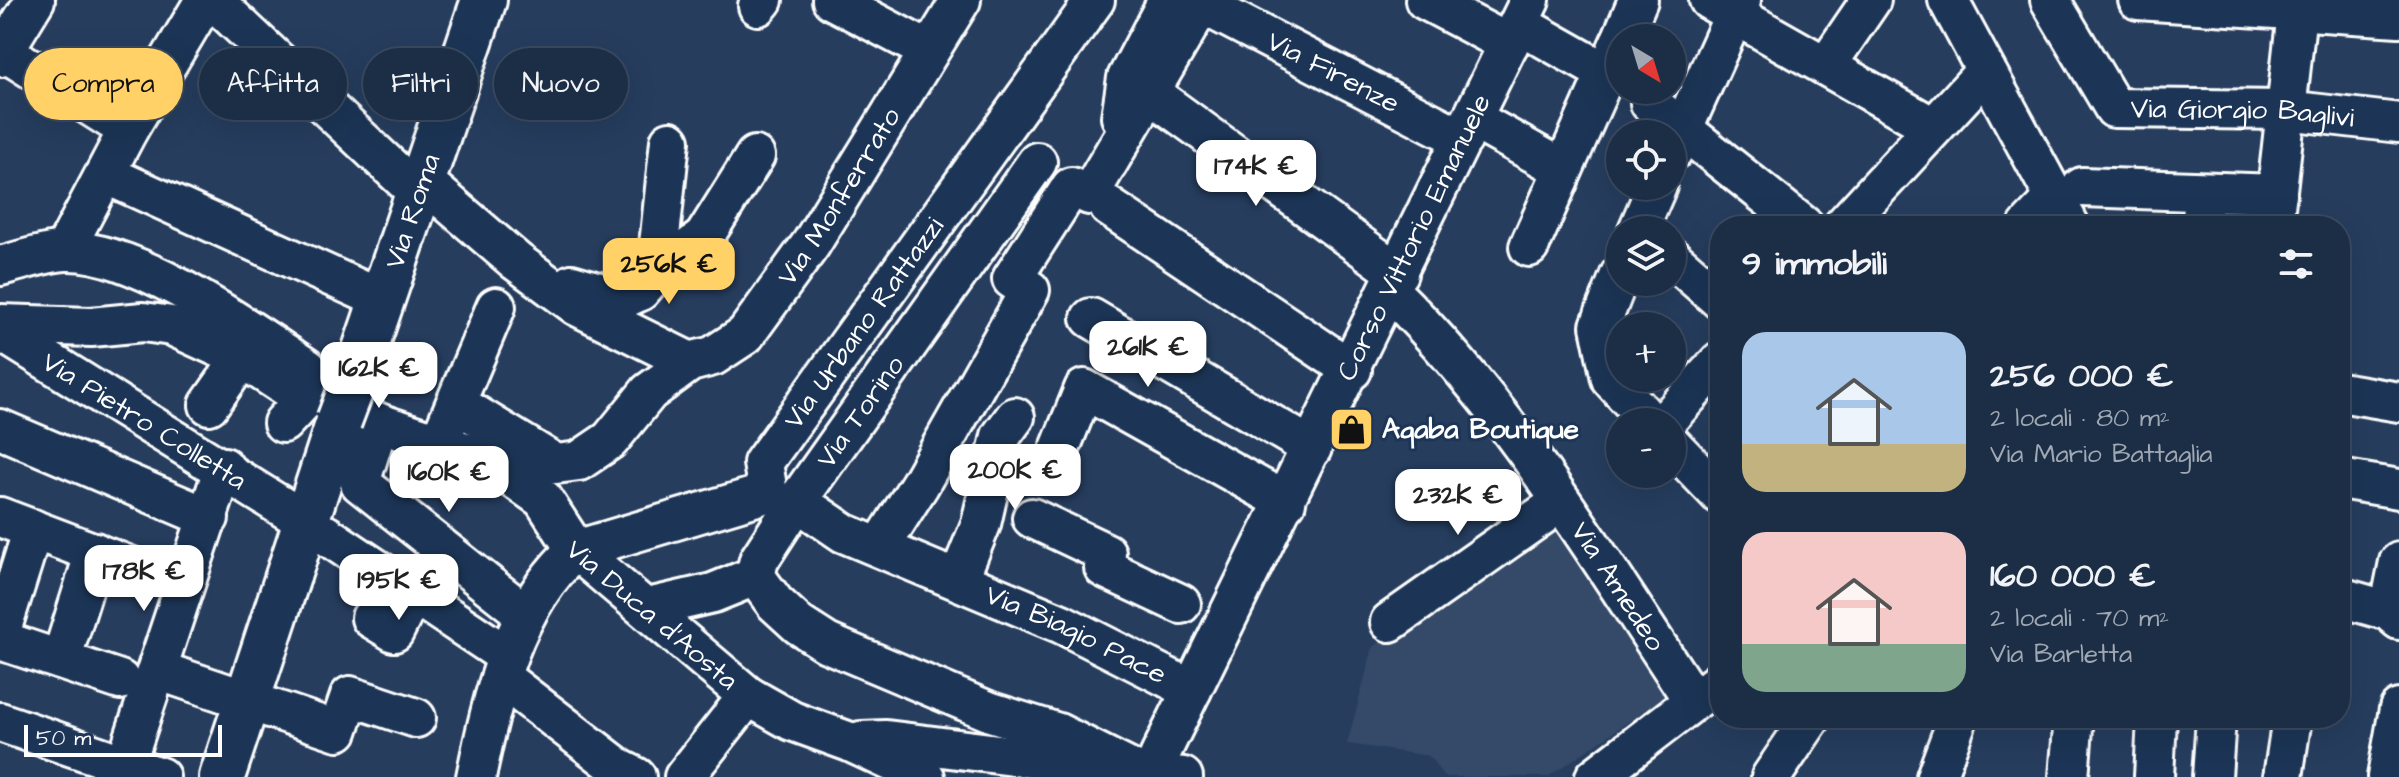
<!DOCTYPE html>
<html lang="it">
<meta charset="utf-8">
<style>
body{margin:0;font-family:"Architects Daughter",sans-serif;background:#293a51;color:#f1f3f6;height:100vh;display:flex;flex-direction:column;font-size:30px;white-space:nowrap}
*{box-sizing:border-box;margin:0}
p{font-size:26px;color:#a0a8b3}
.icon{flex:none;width:44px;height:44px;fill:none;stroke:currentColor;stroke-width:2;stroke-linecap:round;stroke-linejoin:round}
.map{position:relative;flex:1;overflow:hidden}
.side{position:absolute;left:1710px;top:216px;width:640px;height:512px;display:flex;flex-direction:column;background:#1c2e46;border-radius:32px;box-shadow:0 8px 32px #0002,0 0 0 2px #3a4a5f}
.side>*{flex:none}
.banner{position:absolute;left:24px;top:48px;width:760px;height:72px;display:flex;gap:16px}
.needle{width:52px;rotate:142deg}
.tools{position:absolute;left:1606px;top:24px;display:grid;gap:16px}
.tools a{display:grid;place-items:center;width:80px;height:80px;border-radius:50%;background:#1c2e46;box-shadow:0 8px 32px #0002,0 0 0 2px #3a4a5f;font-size:40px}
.scale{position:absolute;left:24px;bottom:20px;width:198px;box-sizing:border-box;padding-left:8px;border:4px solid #fff;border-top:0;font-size:22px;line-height:28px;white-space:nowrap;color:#fff;-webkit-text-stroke:6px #1d3557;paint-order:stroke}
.price{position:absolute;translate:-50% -68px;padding:0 18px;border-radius:16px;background:#fff;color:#222;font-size:26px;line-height:52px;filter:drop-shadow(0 2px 4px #0008)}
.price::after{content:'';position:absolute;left:50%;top:48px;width:24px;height:18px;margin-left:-12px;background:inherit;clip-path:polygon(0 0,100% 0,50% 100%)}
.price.selected{background:#ffd166;color:#111}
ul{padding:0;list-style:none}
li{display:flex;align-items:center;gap:24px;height:200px;padding:0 32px}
li span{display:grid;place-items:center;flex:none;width:224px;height:160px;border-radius:24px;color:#555}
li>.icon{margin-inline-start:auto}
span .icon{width:96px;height:96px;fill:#fffc;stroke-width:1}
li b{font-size:34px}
h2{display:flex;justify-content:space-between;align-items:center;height:96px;padding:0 32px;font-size:34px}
.pill{padding:0 28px;border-radius:36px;background:#1c2e46;box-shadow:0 8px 32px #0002,0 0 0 2px #3a4a5f;font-size:28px;line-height:72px}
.pill.selected{background:#ffd166;color:#111}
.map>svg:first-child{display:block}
.built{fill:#344a68}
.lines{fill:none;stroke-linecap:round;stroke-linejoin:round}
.minor-casing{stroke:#fff;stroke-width:44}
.major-casing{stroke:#fff;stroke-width:50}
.minor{stroke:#1d3557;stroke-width:38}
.major{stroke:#1d3557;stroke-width:44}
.major-bridge-casing{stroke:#fff;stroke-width:50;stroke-linecap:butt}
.major-bridge{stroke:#1d3557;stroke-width:44}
.labels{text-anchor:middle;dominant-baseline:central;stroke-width:6;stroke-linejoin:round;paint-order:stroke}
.street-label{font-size:28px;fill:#fff;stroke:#1d3557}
.poi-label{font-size:28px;font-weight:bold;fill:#fff;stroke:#1d3557;text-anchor:start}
</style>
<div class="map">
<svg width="2399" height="777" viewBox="0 0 2399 777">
<rect width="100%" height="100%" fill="#263d5e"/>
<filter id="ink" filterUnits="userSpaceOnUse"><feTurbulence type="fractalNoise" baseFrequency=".0125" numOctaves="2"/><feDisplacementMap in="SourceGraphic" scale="16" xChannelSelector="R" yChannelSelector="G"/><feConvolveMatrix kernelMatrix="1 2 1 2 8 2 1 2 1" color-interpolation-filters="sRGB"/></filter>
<g filter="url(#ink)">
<path class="built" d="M1555 522 1672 692 1548 777H1444L1429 756 1347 744 1373 647Z"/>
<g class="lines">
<defs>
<g id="minor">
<path d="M213 0 419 194"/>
<path d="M832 0 929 51"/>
<path d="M1425 0 1509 44"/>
<path d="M1709 0 1933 127"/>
<path d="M1948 0 2070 226"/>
<path id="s1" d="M2050 0 2114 108 2286 110 2399 123"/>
<path d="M2138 0 2399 17"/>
<path id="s2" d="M1202 4 1463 139"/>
<path d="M758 6 763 0"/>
<path d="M1519 24 1606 73"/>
<path d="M1622 38 1638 0"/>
<path d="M0 49 128 130"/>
<path d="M0 57 35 0"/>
<path d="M1826 66 1871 0"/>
<path d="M1150 93 1398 273"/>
<path d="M1650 103 1804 226"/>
<path d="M1121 117 1127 78 1168 0"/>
<path d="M1473 119 1563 169"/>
<path d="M1673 151 1741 0"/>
<path d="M105 174 383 300"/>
<path d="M423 181 516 261 577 306 690 362"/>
<path d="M2082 187 2277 194"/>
<path d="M1089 195 1204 0"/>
<path d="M1109 207 1352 370"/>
<path d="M1843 226 1985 72"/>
<path d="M2028 226 2055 198"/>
<path d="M2201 226 2205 192"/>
<path d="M2273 226 2297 12"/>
<path d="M1638 230 1657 186"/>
<path d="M1529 247 1620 42"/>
<path d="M64 251 128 130 205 0"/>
<path d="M658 255 683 253 704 237 755 156"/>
<path d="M1672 258 1720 300"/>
<path d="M0 266C21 261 45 252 66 251 136 249 248 329 307 368L311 393"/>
<path d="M1620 275 1600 326 1611 379 1650 422"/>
<path d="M572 284 623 299 640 291 653 276 658 255 670 141"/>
<path id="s3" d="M1390 291C1512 410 1599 559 1693 700"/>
<path d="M1091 318 1312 448"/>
<path id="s4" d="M0 324 91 327 143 322 172 326 242 358 292 391 311 393 379 423 486 459 543 499 576 550 748 696 792 721 850 742 925 777"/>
<path id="s5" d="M0 331 289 511"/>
<path d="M2340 392 2399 402"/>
<path id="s6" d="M456 403 556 464 579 461 610 440 649 392 690 362 713 356 745 335 811 244 961 0"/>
<path d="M209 405 242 358"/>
<path d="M1665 422 1720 361"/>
<path d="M283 423 311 393"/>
<path d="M379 423 360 483 515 606"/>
<path d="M446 426 496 307"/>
<path d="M0 429 209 518"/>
<path d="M1672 445 1720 495"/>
<path d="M1059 451 1084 389 1286 502"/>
<path d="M2340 479 2399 489"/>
<path id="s7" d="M797 501 844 533 1062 624 1192 690"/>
<path d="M0 517 143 571"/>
<path d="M1032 518 1106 553 1104 568 1181 604"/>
<path d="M326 535 507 656"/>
<path d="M880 547 920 484 1030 290 1012 279 1071 187"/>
<path d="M755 576 775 603 799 625 827 643 991 712 1058 733 1136 772 1183 777"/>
<path d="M959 578 981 524 1001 436 1015 417"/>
<path d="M2340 597 2389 611 2399 620"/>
<path id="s8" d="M648 608 713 593 755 576 759 560 797 501 1037 162"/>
<path d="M2389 611 2399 562"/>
<path d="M371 618 394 632 413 594"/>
<path d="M1390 622 1561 502"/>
<path d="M0 634 33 529"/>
<path d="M0 640 120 680"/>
<path d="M61 660 95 552"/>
<path d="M157 670 338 731 350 696 416 718"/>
<path d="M502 678 620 769 636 777"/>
<path d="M0 722 160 777"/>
<path d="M861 741 886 740 1102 767"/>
<path d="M121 777 224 467"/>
<path id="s9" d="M476 777C492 698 513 605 576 550L760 495 767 487 763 463 1095 0"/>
<path d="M684 777 748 696"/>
<path id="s10" d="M1166 777 1159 757 1530 0"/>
<path d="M1595 777 1720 681"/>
<path d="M1771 777 1811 718"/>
<path d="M1936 777 1958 718"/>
<path d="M2069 777 2073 728"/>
<path d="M2154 777 2157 718"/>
<path d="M2212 777 2216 718"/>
<path d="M2283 777 2292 718"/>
<path d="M2387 777 2399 709"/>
</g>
<g id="major">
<path id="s11" d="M356 376 484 0"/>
<path d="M222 777 339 421"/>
</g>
</defs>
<use href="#minor" class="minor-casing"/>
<use href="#major" class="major-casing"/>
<use href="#minor" class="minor"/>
<use href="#major" class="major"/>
<defs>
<path id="major-bridge" d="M339 421 356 376"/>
</defs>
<use href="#major-bridge" class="major-bridge-casing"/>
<use href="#major-bridge" class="major-bridge"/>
</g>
</g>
<defs>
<symbol id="shop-square" viewBox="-11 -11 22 22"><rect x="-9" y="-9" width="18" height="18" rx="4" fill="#ffd166" stroke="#1d3557"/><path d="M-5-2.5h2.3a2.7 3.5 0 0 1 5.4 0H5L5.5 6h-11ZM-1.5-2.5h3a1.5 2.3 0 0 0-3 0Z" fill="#111"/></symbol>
</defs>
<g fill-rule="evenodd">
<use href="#shop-square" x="1326" y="404" width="51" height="51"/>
</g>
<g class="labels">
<g class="street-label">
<text stroke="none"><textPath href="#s2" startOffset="148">Via Firenze</textPath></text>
<text stroke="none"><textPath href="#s1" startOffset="254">Via Giorgio Baglivi</textPath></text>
<text stroke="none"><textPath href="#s6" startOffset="520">Via Monferrato</textPath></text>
<text stroke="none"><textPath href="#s11" startOffset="174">Via Roma</textPath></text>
<text stroke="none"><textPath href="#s10" startOffset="600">Corso Vittorio Emanuele</textPath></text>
<text stroke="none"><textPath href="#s9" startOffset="652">Via Urbano Rattazzi</textPath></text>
<text stroke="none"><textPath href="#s8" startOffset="308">Via Torino</textPath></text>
<text stroke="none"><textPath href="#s5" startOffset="170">Via Pietro Colletta</textPath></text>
<text stroke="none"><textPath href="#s3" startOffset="374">Via Amedeo</textPath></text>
<text stroke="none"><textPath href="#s4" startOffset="746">Via Duca d'Aosta</textPath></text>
<text stroke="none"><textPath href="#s7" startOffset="310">Via Biagio Pace</textPath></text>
</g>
<g class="poi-label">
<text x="1382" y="429">Aqaba Boutique</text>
</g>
</g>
</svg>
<div class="tools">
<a><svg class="needle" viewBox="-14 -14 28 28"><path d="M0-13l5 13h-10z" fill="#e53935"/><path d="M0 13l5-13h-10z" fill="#a0a8b3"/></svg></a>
<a><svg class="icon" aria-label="locate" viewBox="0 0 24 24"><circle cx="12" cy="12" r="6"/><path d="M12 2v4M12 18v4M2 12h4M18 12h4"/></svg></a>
<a><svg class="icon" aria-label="layers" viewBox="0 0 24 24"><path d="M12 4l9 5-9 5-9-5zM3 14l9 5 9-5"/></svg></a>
<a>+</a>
<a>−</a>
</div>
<div class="scale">50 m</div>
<b class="price" style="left:1256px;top:208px">174K €</b>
<b class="price selected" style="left:669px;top:306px">256K €</b>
<b class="price" style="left:1148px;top:389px">261K €</b>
<b class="price" style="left:379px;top:410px">162K €</b>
<b class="price" style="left:1015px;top:512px">200K €</b>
<b class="price" style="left:449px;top:514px">160K €</b>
<b class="price" style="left:1458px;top:537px">232K €</b>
<b class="price" style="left:144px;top:613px">178K €</b>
<b class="price" style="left:399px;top:622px">195K €</b>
<div class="banner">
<a class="pill selected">Compra</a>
<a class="pill">Affitta</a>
<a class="pill">Filtri</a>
<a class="pill">Nuovo</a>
</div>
<section class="side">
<h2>9 immobili<svg class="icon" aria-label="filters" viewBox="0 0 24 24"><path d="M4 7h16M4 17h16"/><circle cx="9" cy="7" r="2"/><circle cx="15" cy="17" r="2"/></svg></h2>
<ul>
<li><span style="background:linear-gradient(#a9c7e8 70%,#c2b280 0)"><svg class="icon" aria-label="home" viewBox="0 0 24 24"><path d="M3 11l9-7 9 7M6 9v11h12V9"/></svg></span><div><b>256 000 €</b><p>2 locali · 80 m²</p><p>Via Mario Battaglia</p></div></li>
<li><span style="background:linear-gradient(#f6c9c9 70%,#7fa58c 0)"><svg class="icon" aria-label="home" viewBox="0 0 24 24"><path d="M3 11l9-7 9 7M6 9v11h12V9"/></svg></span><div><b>160 000 €</b><p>2 locali · 70 m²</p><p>Via Barletta</p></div></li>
</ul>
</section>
</div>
